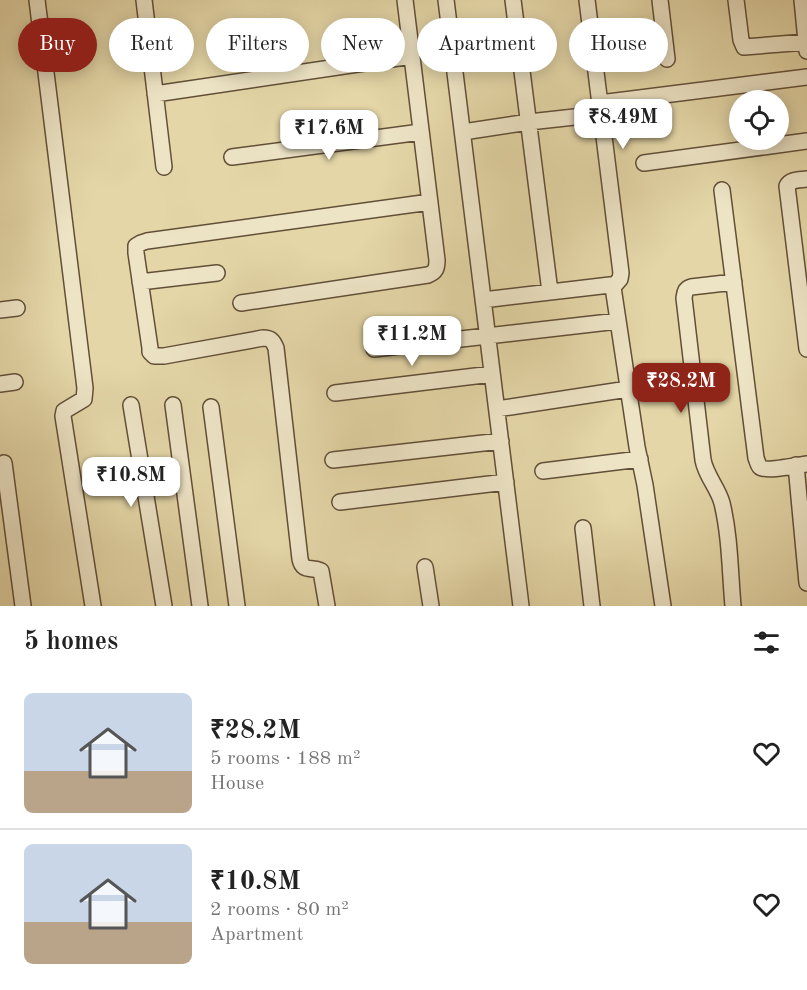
<!DOCTYPE html>
<meta charset="utf-8">
<style>
body{margin:0;font-family:"Old Standard TT",serif;background:#f2f2f2;color:#222;height:100vh;display:flex;flex-direction:column;font-size:22px;white-space:nowrap}
*{box-sizing:border-box;margin:0}
p{font-size:20px;color:#767676}
.icon{flex:none;width:33px;height:33px;fill:none;stroke:currentColor;stroke-width:2;stroke-linecap:round;stroke-linejoin:round}
.map{position:relative;height:606px;overflow:hidden}
.side{display:flex;flex-direction:column;background:#fff;flex:1}
.side>*{flex:none}
.hud{position:absolute;left:18px;top:18px;width:771px;height:54px;display:flex;gap:12px}
.buttons{position:absolute;left:729px;top:90px;display:grid;gap:12px}
.buttons a{display:grid;place-items:center;width:60px;height:60px;border-radius:50%;background:#fff;box-shadow:0 3px 15px #0003;font-size:30px}
.price{position:absolute;translate:-50% -51px;padding:0 14px;border-radius:12px;background:#fff;color:#222;font-size:20px;line-height:39px;filter:drop-shadow(0 2px 3px #0008)}
.price::after{content:'';position:absolute;left:50%;top:36px;width:18px;height:14px;margin-left:-9px;background:inherit;clip-path:polygon(0 0,100% 0,50% 100%)}
.price.current{background:#8f2418;color:#fff}
ul{padding:0;list-style:none}
li{display:flex;align-items:center;gap:18px;height:150px;padding:0 24px}
li+li{border-top:2px solid #e0e0e0}
li span{display:grid;place-items:center;flex:none;width:168px;height:120px;border-radius:9px;color:#555}
li>.icon{margin-inline-start:auto}
span .icon{width:72px;height:72px;fill:#fffc;stroke-width:1}
li b{font-size:26px}
h2{display:flex;justify-content:space-between;align-items:center;height:72px;padding:0 24px;font-size:26px}
.tag{padding:0 21px;border-radius:27px;background:#fff;box-shadow:0 3px 15px #0003;font-size:21px;line-height:54px}
.tag.current{background:#8f2418;color:#fff}
.map>svg:first-child{display:block}
.lines{fill:none;stroke-linecap:round;stroke-linejoin:round}
.street-casing{stroke:#624f38;stroke-width:18}
.street{stroke:#ede4c6;stroke-width:15}
</style>
<div class="map">
<svg width="807" height="606" viewBox="0 0 807 606">
<rect width="100%" height="100%" fill="#e4d6a7"/>
<filter id="stains"><feTurbulence type="fractalNoise" baseFrequency=".00333" numOctaves="4"/><feColorMatrix values="0 0 0 0 .2 0 0 0 0 .09 0 0 0 0 .02 0 0 0 .5 -.17"/></filter>
<radialGradient id="worn" r=".72"><stop offset=".6" stop-color="#630" stop-opacity="0"/><stop offset="1" stop-color="#630" stop-opacity=".3"/></radialGradient>
<g class="lines">
<defs>
<path id="street" d="M37 0 85 388 84 399 64 411 63 416 93 606
M144 0 164 167
M446 0 521 606
M513 0 550 292
M587 0 621 273 620 279 613 287
M660 0 667 59
M736 0 741 40 744 47 807 42
M802 0 807 51
M155 94 412 56
M600 103 807 77
M463 132 529 122 602 114
M232 157 421 132
M644 163 807 141
M807 179C800 180 790 179 787 186L807 349
M722 190 756 458C757 460 758 465 760 467 766 472 798 465 807 464
M140 282 217 273
M483 300 610 285 613 287 637 447 645 485 663 606
M241 303 428 275C436 272 437 268 437 260L405 0
M0 310 17 308
M374 349 618 321
M0 384 15 382
M335 393 492 374
M131 405 164 606
M173 405 200 606
M211 407 237 606
M497 409 628 389
M333 460 501 441
M4 463 23 606
M796 465 807 583
M543 471 640 459
M340 502 506 482
M583 528 592 606
M425 567 431 606
M327 606 321 571C311 566 303 573 300 559L276 348C273 341 271 338 263 338L164 356H154L150 352V348L136 253V246L141 243 147 241 430 202
M733 606C730 572 730 536 722 503 718 488 706 476 703 460L684 298C685 292 685 289 691 287L734 282"/>
</defs>
<use href="#street" class="street-casing"/>
<use href="#street" class="street"/>
</g>
<rect width="100%" height="100%" filter="url(#stains)"/>
<rect width="100%" height="100%" fill="url(#worn)"/>
</svg>
<div class="buttons">
<a><svg class="icon" aria-label="locate" viewBox="0 0 24 24"><circle cx="12" cy="12" r="6"/><path d="M12 2v4M12 18v4M2 12h4M18 12h4"/></svg></a>
</div>
<b class="price" style="left:623px;top:150px">₹8.49M</b>
<b class="price" style="left:329px;top:161px">₹17.6M</b>
<b class="price" style="left:412px;top:367px">₹11.2M</b>
<b class="price current" style="left:681px;top:414px">₹28.2M</b>
<b class="price" style="left:131px;top:508px">₹10.8M</b>
<div class="hud">
<a class="tag current">Buy</a>
<a class="tag">Rent</a>
<a class="tag">Filters</a>
<a class="tag">New</a>
<a class="tag">Apartment</a>
<a class="tag">House</a>
</div>
</div>
<section class="side">
<h2>5 homes<svg class="icon" aria-label="filters" viewBox="0 0 24 24"><path d="M4 7h16M4 17h16"/><circle cx="9" cy="7" r="2"/><circle cx="15" cy="17" r="2"/></svg></h2>
<ul>
<li><span style="background:linear-gradient(#c9d6e8 65%,#b9a48a 0)"><svg class="icon" aria-label="home" viewBox="0 0 24 24"><path d="M3 11l9-7 9 7M6 9v11h12V9"/></svg></span><div><b>₹28.2M</b><p>5 rooms · 188 m²</p><p>House</p></div><svg class="icon" aria-label="heart" viewBox="0 0 24 24"><path d="M12 20l-8-8c-3-5 5-10 8-4 3-6 11-1 8 4z"/></svg></li>
<li><span style="background:linear-gradient(#c9d6e8 65%,#b9a48a 0)"><svg class="icon" aria-label="home" viewBox="0 0 24 24"><path d="M3 11l9-7 9 7M6 9v11h12V9"/></svg></span><div><b>₹10.8M</b><p>2 rooms · 80 m²</p><p>Apartment</p></div><svg class="icon" aria-label="heart" viewBox="0 0 24 24"><path d="M12 20l-8-8c-3-5 5-10 8-4 3-6 11-1 8 4z"/></svg></li>
</ul>
</section>
